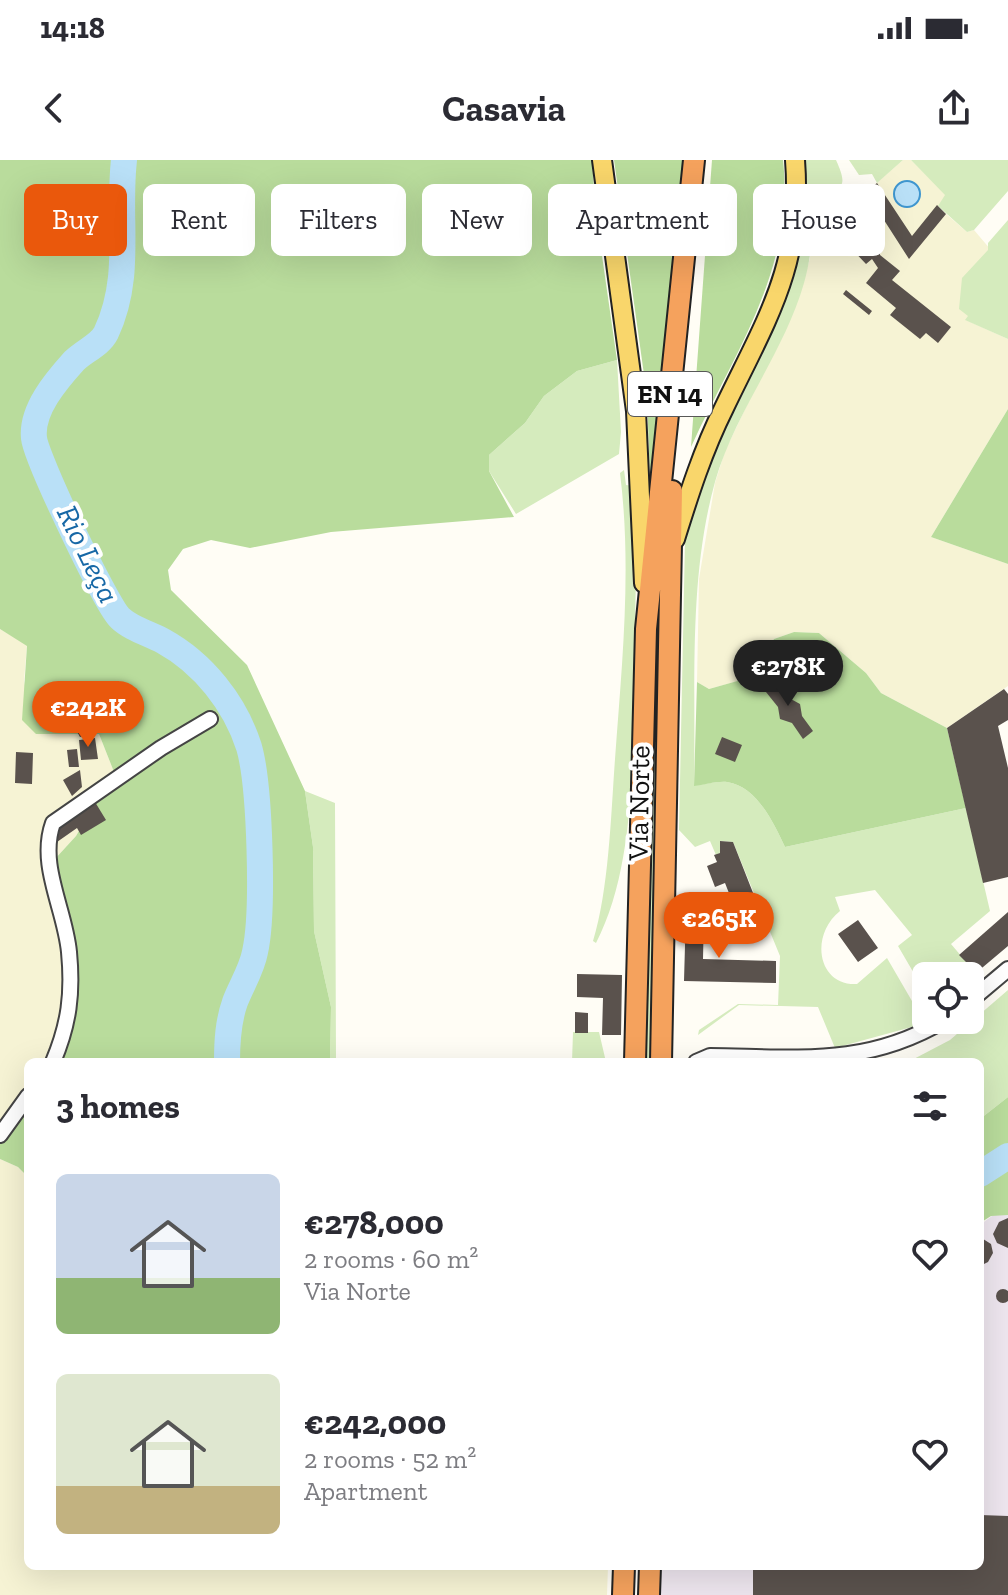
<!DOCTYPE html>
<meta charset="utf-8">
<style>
body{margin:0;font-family:"Zilla Slab",serif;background:#f7f7f7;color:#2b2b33;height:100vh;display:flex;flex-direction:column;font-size:30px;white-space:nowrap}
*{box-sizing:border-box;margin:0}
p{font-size:26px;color:#7c7c81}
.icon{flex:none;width:44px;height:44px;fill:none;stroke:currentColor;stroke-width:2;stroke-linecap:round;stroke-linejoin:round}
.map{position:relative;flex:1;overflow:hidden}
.sheet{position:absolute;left:24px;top:898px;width:960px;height:512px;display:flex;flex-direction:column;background:#fff;border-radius:12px;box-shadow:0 8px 32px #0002}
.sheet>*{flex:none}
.banner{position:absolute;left:24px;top:24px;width:960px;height:72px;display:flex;gap:16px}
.tools{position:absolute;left:912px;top:802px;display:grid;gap:16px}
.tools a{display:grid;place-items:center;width:72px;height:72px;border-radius:12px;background:#fff;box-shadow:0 8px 32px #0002;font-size:40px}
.price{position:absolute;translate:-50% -68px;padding:0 18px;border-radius:28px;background:#ea580c;color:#fff;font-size:26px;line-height:52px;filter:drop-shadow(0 2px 4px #0008)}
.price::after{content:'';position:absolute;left:50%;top:48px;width:24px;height:18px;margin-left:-12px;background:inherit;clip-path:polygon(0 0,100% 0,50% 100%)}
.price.active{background:#222;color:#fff}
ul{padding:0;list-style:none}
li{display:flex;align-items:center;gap:24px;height:200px;padding:0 32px}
li span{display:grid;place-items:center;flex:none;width:224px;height:160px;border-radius:12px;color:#555}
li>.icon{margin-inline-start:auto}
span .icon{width:96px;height:96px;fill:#fffc;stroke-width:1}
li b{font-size:34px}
h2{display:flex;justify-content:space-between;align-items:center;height:96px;padding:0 32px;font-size:34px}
.pill{padding:0 28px;border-radius:12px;background:#fff;box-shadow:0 8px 32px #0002;font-size:28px;line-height:72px}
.pill.active{background:#ea580c;color:#fff}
.status{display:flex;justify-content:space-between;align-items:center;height:56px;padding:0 40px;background:#fff;direction:ltr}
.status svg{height:22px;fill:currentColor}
header{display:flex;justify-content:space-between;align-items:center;height:104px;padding:0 32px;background:#fff;font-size:36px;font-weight:800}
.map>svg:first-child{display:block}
.industrial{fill:#eee6ef}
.farmland{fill:#f6f3d4}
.green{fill:#d5ebbd}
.forest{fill:#b9dc9c}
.water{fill:#b9e0f7;stroke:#3f96cf;stroke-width:2}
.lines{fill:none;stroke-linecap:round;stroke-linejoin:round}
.river{stroke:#b9e0f7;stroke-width:26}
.building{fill:#5a524d}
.minor-casing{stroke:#444;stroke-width:18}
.major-casing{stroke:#222;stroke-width:22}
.highway-casing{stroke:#222;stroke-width:24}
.minor{stroke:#fff;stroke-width:14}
.major{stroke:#f9d66b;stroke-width:18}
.highway{stroke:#f5a25d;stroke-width:20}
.labels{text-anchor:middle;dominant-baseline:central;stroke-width:8;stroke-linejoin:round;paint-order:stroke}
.shield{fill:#fff;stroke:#585858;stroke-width:2}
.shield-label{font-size:26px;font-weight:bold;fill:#111}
.street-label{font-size:28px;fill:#111;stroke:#fff}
.water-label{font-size:30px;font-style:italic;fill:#1768a6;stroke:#fff}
</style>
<div class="status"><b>14:18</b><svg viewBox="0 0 49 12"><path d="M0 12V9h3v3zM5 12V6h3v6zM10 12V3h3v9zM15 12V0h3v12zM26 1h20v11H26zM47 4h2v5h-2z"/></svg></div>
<header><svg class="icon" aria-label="back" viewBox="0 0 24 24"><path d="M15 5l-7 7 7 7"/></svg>Casavia<svg class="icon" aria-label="share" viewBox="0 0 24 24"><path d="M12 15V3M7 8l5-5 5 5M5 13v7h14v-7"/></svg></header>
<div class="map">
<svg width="1008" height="1435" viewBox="0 0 1008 1435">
<rect width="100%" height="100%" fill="#fffdf5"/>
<path class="industrial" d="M1008 1044V1435H660L661 1406H980V1065Z"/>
<path class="farmland" d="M903 0H911L946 35 938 47 967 72 974 70 1008 110 966 160 1008 179V249L931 377 1008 404V526L947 568 881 533 866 513 819 473 794 472 774 479 749 518 709 529 697 522 699 419 715 323 725 291 799 137 810 98 815 38 837 31 850 46Z
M0 469 27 485 24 521 36 574H99L116 617 107 623 76 676 54 700 70 767 76 849 47 902H28V936L0 981Z
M0 999 18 1007 28 1017V1406H608L607 1435H0Z"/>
<path class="green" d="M800 0H836C851 33 838 26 815 38 813 67 812 95 804 123 784 193 735 252 715 322 688 419 696 526 694 625 704 625 716 621 727 622 757 626 774 664 785 687L966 648 990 751 951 784 968 804 961 809 967 816H926V834L898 786 912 775 875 730 835 737 840 751C809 776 818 826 857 824L887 798 923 860 919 865 835 888 818 847 739 845 698 875 699 870 738 844 778 845 780 796 733 682 720 681V693L716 695 710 681 695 687 679 670 685 381 702 315 762 187Z
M849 0H903L877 23 872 14 859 15Z
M911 0H1008V31L974 70 967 72 938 46 945 35Z
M1008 60V179L965 160 968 156 959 149 962 118 988 90V83Z
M617 200 621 272 619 294 516 354 489 311V295L525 263 544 236 577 211Z
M624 310 626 325 634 326C638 388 635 449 634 511 632 596 636 706 596 783L593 781C609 729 611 654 615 599 622 504 632 408 620 313Z
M659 558 651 902H645L651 560Z
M305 631 335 643 336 902H330L331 847 314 771 313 687Z
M1008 830V937L980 959V902H908L950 880Z
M573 872H599L606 902H572Z"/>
<path class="forest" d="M0 0H592L596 54 617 200 577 211 544 236 525 263 489 295V311L514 357 331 372 250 388 211 380 183 389 168 410 171 430 247 505 305 631 313 687 314 771 331 847 330 902H47L76 849 70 767 54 700 76 676 107 623 116 617 99 574H36L22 560 27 486 0 469Z
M614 0H683L651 347 647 236Z
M712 0H783C795 109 734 193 691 287Z
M1008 249V404L931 377Z
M794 472 819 473 866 513 881 533 947 568 966 648 785 687C774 664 757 626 727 622 717 621 704 625 694 626L697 522 709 529 748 518 774 479Z
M28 936V1017L18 1007 0 999V981Z
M1008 937V1055L991 1056 980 1063V959Z"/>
<path class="water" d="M894 34a13 13 0 1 1 26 0a13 13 0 1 1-26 0Z"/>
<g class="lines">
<path class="river" d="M124 0C117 60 133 116 106 173 100 185 84 191 74 201 56 221 31 250 34 278 36 298 106 445 120 458 130 468 150 474 163 481 203 503 235 543 249 587 260 625 264 752 255 792 252 809 241 826 235 842 228 862 227 881 227 902
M980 1014 1008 996"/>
</g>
<path class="building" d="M877 23 912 76 937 45 946 54 909 99 866 32Z
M854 42 880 84V95L900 111 892 120 951 167 938 183 926 173 920 179 890 155 896 148 866 123 878 108 872 99 866 104 831 67Z
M846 130 872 151 869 155 843 134Z
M774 518 789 538 800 544 802 556 813 571 803 579 792 563 780 559 778 547 762 527Z
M1004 529 1008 534V560L998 566 1008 608V717L983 723 947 568Z
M76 546 84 557 93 574 80 577 67 553Z
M722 577 742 585 735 602 715 594Z
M95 578 98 599 81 600 79 580Z
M77 589 79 607H69L67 590Z
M16 592 33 593 32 624 15 623Z
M80 610 82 627 72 636 63 620Z
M95 642 106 660 81 675 77 668 57 682 55 666Z
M720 681 733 682 759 748 738 756 725 723 715 727 707 706 717 702 714 695 720 693Z
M686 750 704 751 703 799 776 801V823L684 821Z
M1008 752V786L970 818 961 809 968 804 959 795Z
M858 760 878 788 858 802 838 774Z
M577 814 622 815 621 875H602L603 838 577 837Z
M575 852 588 853V873H575Z
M1008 1058V1088L997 1083 993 1074 999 1062Z
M980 1077 991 1084 993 1093 988 1102 980 1106Z
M996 1136a7 7 0 1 1 14 0a7 7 0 1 1-14 0Z
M980 1355 1008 1356V1435H753V1406H980Z"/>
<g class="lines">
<defs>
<path id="minor" d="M970 841 1008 809
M53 902C69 864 73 834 69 792 65 749 38 705 53 663L161 588 210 559
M696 902 710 896C798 897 866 907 945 860
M0 975 28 936"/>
<path id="major" d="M602 0 636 251 644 423
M675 379C689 334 703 290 724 248 767 158 803 105 795 0"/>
<path id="highway" d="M635 902 646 469 694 0
M661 902 672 331
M623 1435 624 1406
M649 1435 650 1406"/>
</defs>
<use href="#minor" class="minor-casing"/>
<use href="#major" class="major-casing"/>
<use href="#highway" class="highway-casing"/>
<use href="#minor" class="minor"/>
<use href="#major" class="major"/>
<use href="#highway" class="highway"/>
</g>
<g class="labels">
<rect class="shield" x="628" y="212" width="84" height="44" rx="6"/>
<g class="shield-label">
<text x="670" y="234">EN 14</text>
</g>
<g class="street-label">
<text transform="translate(639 643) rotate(-89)">Via Norte</text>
</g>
<g class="water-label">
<text transform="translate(88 394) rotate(64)">Rio Leça</text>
</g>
</g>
</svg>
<div class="tools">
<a><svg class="icon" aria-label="locate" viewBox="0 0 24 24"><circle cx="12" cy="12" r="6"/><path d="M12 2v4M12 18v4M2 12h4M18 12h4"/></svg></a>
</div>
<b class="price active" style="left:788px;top:548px">€278K</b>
<b class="price" style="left:88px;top:589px">€242K</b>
<b class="price" style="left:719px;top:800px">€265K</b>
<div class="banner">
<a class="pill active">Buy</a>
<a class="pill">Rent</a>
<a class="pill">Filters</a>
<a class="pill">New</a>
<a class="pill">Apartment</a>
<a class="pill">House</a>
</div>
<section class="sheet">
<h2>3 homes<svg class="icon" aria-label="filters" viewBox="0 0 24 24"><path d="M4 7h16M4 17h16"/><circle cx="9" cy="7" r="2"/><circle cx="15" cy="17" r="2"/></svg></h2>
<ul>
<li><span style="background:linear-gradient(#c9d6e8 65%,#8fb573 0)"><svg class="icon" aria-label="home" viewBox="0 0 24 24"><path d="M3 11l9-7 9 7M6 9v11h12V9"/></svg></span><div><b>€278,000</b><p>2 rooms · 60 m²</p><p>Via Norte</p></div><svg class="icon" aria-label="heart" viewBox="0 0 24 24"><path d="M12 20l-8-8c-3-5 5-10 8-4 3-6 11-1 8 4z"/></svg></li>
<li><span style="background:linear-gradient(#dfe7d0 70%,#c2b280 0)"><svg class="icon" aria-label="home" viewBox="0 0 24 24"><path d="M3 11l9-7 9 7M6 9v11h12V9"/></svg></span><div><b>€242,000</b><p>2 rooms · 52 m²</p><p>Apartment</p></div><svg class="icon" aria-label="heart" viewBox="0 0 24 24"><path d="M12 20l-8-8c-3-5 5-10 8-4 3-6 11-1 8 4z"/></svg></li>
</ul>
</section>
</div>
